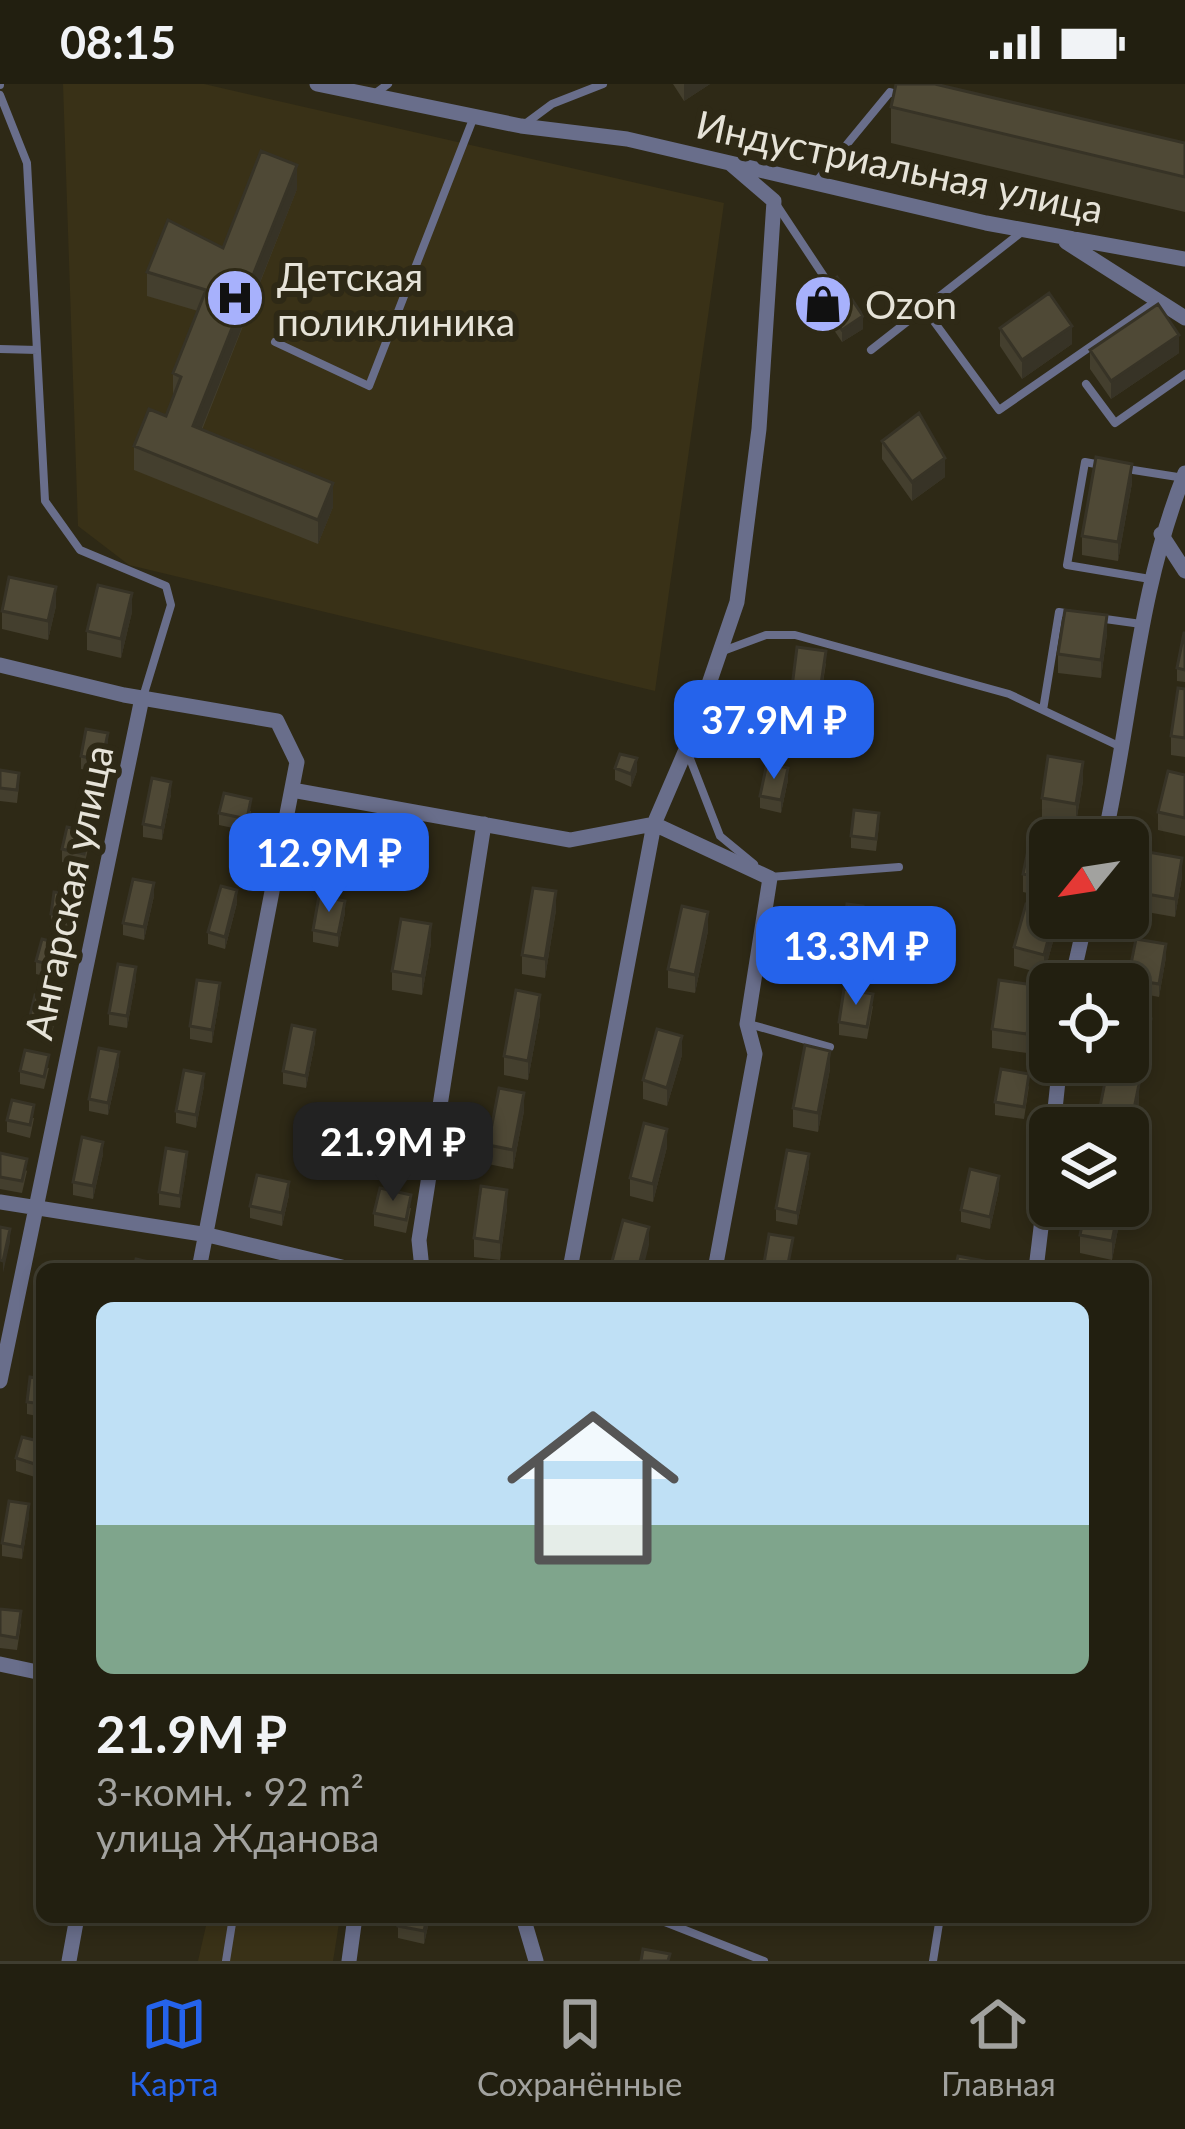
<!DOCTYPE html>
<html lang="ru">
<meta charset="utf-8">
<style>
body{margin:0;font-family:Lato,sans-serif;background:#2e2c1e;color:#f1f3f6;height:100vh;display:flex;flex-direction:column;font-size:45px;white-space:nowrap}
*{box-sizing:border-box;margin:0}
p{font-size:39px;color:#a2a29f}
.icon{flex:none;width:66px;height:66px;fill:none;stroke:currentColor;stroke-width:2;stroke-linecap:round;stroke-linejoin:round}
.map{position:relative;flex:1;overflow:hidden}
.drawer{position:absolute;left:36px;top:1179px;width:1113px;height:660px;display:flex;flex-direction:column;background:#221f10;border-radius:18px;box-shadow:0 6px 18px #0003,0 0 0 3px #3f3d30}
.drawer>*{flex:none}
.needle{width:78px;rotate:240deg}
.tools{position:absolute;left:1029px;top:735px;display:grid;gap:24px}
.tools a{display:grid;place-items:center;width:120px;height:120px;border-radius:18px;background:#221f10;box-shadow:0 6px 18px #0003,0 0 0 3px #3f3d30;font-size:60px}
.price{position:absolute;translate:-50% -102px;padding:0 27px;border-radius:24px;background:#2563eb;color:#fff;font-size:39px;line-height:78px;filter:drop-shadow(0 3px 6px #0008)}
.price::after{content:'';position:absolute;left:50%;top:72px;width:36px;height:27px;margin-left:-18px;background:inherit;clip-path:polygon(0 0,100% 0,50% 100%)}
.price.selected{background:#222;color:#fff}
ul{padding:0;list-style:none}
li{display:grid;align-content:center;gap:24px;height:636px;padding:0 60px}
li span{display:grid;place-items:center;height:372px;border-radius:18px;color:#555}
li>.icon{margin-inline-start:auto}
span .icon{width:216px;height:216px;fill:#fffc;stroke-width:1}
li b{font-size:51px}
.status{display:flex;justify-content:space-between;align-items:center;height:84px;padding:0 60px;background:#221f10;direction:ltr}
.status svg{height:33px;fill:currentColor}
.menu{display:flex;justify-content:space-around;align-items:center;height:168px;border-top:3px solid #3f3d30;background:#221f10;font-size:33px;color:#a2a29f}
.menu a{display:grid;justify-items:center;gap:6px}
.menu .selected{color:#2563eb}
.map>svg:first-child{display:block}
.built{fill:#393117}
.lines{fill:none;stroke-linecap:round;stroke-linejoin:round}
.lane{stroke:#696e8b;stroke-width:8}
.street{stroke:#696e8b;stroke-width:15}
.wall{fill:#443f2e}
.shaded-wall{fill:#373326}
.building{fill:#4f4936;stroke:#373326;stroke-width:3}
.labels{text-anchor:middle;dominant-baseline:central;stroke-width:12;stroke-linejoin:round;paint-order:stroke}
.street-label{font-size:39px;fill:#e6e3d8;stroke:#2e2916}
.poi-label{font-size:39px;fill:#e6e3d8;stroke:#2e2916;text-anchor:start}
</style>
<div class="status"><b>08:15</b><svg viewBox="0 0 49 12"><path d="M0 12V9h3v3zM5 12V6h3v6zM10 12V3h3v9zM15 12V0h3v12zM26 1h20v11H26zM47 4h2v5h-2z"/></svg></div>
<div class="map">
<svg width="1185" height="1877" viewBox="0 0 1185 1877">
<rect width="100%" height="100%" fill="#2e2916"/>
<path class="built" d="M63 0H204L724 119 655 607 129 481 78 442Z
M208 1833H340L333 1877H198Z"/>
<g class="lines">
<path class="lane" d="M0 1V0
M0 11 27 79 45 417 80 466 166 502 171 521 143 613
M373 11 388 0
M525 40 552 20 603 0
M815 99 890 8 901 11
M778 123 829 200
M924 224 999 326 1155 218
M275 258 369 302 473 35
M0 265 37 266
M871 266 1023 147
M1086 300 1115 339 1185 290
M1101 381 1085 378 1067 481 1150 495
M1127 385 1184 394
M1098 534 1141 540
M723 567 766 551H795L1009 610 1123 664
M1043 626 1059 528 1071 530
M687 667 720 752 754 780
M770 793 899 783
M749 940 830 963
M652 1833 764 1877
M226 1877 233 1833
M933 1877 940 1833"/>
<path class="street" d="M317 0 521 42 627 55 986 139 1185 175
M1066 158 1185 234
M1161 450 1185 487
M0 581 124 611 277 637 297 678 199 1185
M292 706 570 756 654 740
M654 740 770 794 747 940 755 970 715 1185
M1104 756C1132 631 1137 509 1185 389
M1071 900 1086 834
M1053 1044 1060 978
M0 1118 208 1151 350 1185
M422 1185 419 1156 484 740
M570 1185 654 740 688 661 737 518 759 345 774 117 731 80
M1036 1185 1050 1069
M0 1297 142 614
M0 1580 42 1589
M523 1833 536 1877
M69 1877 77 1833
M349 1877 355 1833"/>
</g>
<path class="wall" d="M673 0H710L684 17Z
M891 23 1185 59V128L891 59Z
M297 105 202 346 333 423 318 460 134 386V362L166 332 173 313V289L198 227 147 212V188L223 164Z
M816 207 863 245 842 258 816 219Z
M1000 244 1072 260 1022 295 1000 262Z
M1090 266 1179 269 1111 315 1090 285Z
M882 357 945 393 912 417 882 375Z
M1132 399 1118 477 1082 471V452Z
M56 522 48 556 2 545V527Z
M132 528 121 574 87 566V547Z
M1185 549V598L1177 597V584Z
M1107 550 1101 594 1058 589V570Z
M826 579 820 619 792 615V603Z
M1185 605V673L1171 671V652Z
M108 662 102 689 81 685V672Z
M615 684 637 687 631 703 615 696Z
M0 686 19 701 17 719 0 717Z
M1185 691V752L1158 746V728Z
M788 696 781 729 760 724V712Z
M1083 697 1076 739 1042 733V714Z
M171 710 162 756 143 753V740Z
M251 727 247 747 219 741V729Z
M879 741 876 767 851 764V752Z
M1050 756V814L1023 808V790Z
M89 760 84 783 62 778V765Z
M1182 793 1175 833 1141 827V809Z
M154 812 144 856 123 851V839Z
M237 819 225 865 208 860V848Z
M79 824 76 846 51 843V830Z
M556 826 545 894 522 890V871Z
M345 829 338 863 313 858V846Z
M1056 834V847L1044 890 1014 882V863Z
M863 835 857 874 841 871V858Z
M708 847 695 909 668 904V885Z
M431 859 422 911 392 906V887Z
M1166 873 1159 913 1128 907V895Z
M69 874 63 897 36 890V877Z
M136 895 127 944 109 941V929Z
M220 912 212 959 190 955V942Z
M1034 920 1027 969 992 964V945Z
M873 922 867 955 839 951V938Z
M57 929 52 949 30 944V932Z
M540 930 528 996 504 991V972Z
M1128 930 1151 947 1143 987 1111 980V978H1128Z
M315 958 306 1004 283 1000V987Z
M682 971 667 1022 643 1015V996Z
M119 981 108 1031 89 1027V1015Z
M49 984 44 1005 20 1000V987Z
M830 985 818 1048 793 1043V1024Z
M204 1002 196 1044 176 1039V1027Z
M1029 1002 1024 1035 995 1031V1018Z
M1139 1018 1131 1058H1128V1044H1098V1033Z
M524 1027 513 1085 488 1080V1061Z
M34 1034 30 1054 7 1048V1036Z
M667 1063 653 1118 630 1112V1094Z
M0 1069 27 1087 22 1109 0 1105Z
M103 1070 93 1115 73 1111V1098Z
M187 1080 180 1124 159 1121V1108Z
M809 1083 797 1141 776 1137V1124Z
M999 1105 990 1145 961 1138V1126Z
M289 1111 282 1142 250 1134V1122Z
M1120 1122V1135L1112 1176 1080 1169V1151Z
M411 1124 406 1149 374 1142V1129Z
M507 1124 500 1176 474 1173V1154Z
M42 1295V1333L27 1330V1318Z
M42 1358V1381L38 1394 16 1387V1374Z
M29 1433 22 1475 2 1472V1459Z
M0 1525 21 1540 17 1566 0 1564Z
M430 1833 424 1860 398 1854V1842Z"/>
<path class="shaded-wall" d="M684 0H710L684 17Z
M297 81V105L193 366V342Z
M863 232V245L842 258V246Z
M1072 242V260L1022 295V276Z
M1179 251V269L1111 315V297Z
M945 374V393L912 417V398Z
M1132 380V399L1118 477V458Z
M333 399V423L318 460V436Z
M56 503V522L48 556V537Z
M132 509V528L121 574V555Z
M1107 531V550L1101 594V576Z
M108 649V662L102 689V677Z
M637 674V687L631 703V690Z
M1083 678V697L1076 739V720Z
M788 684V696L781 729V716Z
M171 698V710L162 756V744Z
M1182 774V793L1175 833V815Z
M154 799V812L144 856V843Z
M237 806V819L225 865V853Z
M556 807V826L545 894V875Z
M345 817V829L338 863V851Z
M863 822V835L857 874V861Z
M708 828V847L695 909V891Z
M1054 834H1056V847L1044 890V871Z
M431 840V859L422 911V892Z
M1166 860V873L1159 913V900Z
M69 862V874L63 897V884Z
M136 883V895L127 944V932Z
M220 899V912L212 959V946Z
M1034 901V920L1027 969V950Z
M540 911V930L528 996V977Z
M1151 935V947L1143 987V974Z
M315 946V958L306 1004V992Z
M682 952V971L667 1022V1004Z
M830 967V985L818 1048V1029Z
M119 968V981L108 1031V1019Z
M204 990V1002L196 1044V1031Z
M1139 1000V1018L1131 1058V1040Z
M524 1009V1027L513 1085V1066Z
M667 1045V1063L653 1118V1100Z
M103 1058V1070L93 1115V1102Z
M187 1068V1080L180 1124V1112Z
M809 1070V1083L797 1141V1129Z
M999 1092V1105L990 1145V1133Z
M289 1098V1111L282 1142V1129Z
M507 1106V1124L500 1176V1158Z
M1119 1122 1120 1135 1112 1176V1157Z
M649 1143V1161L643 1185H638Z
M10 1145V1158L3 1189V1177Z
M29 1420V1433L22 1475V1463Z
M427 1833H430L424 1860V1847Z"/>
<path class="building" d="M896 0H935L1185 59V93L891 23Z
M261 67 297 81 193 342 333 399 318 436 134 362 149 325 166 332 181 293 173 289 206 206 147 188 168 136 223 164Z
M837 193 863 232 842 246 816 207Z
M1049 209 1072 242 1022 276 1000 244Z
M1158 220 1179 251 1111 297 1090 266Z
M919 329 945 374 912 398 882 357Z
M1096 373 1132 380 1118 458 1082 452Z
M9 493 56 503 48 537 2 527Z
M98 501 132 509 121 555 87 547Z
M1065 526 1107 531 1101 576 1058 570Z
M1184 549H1185V586L1177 584Z
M797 563 826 567 820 607 792 603Z
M1178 604 1185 605V654L1171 652Z
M86 645 108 649 102 677 81 672Z
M620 670 637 674 631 690 615 684Z
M1048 672 1083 678 1076 720 1042 714Z
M767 679 788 684 781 716 760 712Z
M0 686 19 689 17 706 0 704Z
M1168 687 1185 691V734L1158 728Z
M152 694 171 698 162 744 143 740Z
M224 709 251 715 247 735 219 729Z
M854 726 879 729 876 755 851 752Z
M67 743 89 748 84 770 62 765Z
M1031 752 1050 756V795L1023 790Z
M1148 768 1182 774 1175 815 1141 809Z
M133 795 154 799 144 843 123 839Z
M221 802 237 806 225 853 208 848Z
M533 804 556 807 545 875 522 871Z
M54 808 79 811 76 834 51 830Z
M319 812 345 817 338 851 313 846Z
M847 820 863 822 857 861 841 858Z
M1026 820 1050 826V834H1054L1044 871 1014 863Z
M682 822 708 828 695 891 668 885Z
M401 835 431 840 422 892 392 887Z
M42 855 69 862 63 884 36 877Z
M1136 855 1166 860 1159 900 1128 895Z
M118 880 136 883 127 932 109 929Z
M197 896 220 899 212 946 190 942Z
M999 896 1034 901 1027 950 992 945Z
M844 905 873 910 867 943 839 938Z
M516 906 540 911 528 977 504 972Z
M35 911 57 916 52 937 30 932Z
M1128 930 1151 935 1143 974 1128 971Z
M292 941 315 946 306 992 283 987Z
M657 945 682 952 667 1004 643 996Z
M805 961 830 967 818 1029 793 1024Z
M99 964 119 968 108 1019 89 1015Z
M25 966 49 971 44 993 20 987Z
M1001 985 1029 990 1024 1023 995 1018Z
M184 986 204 990 196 1031 176 1027Z
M1106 993 1139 1000 1131 1040 1098 1033Z
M499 1004 524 1009 513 1066 488 1061Z
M12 1016 34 1021 30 1041 7 1036Z
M644 1039 667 1045 653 1100 630 1094Z
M82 1053 103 1058 93 1102 73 1098Z
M166 1064 187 1068 180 1112 159 1108Z
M787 1066 809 1070 797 1129 776 1124Z
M0 1069 27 1075 22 1097 0 1093Z
M970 1085 999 1092 990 1133 961 1126Z
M257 1091 289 1098 282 1129 250 1122Z
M481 1102 507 1106 500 1158 474 1154Z
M380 1104 411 1111 406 1136 374 1129Z
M1086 1122H1119L1112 1157 1080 1151Z
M623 1136 649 1143 638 1185H610Z
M0 1143 10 1145 3 1177 0 1176Z
M769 1150 793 1154 787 1185H763Z
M958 1172 984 1177 983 1185H955Z
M136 1175 167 1182 166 1185H134Z
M49 1180 73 1185H48Z
M30 1293 42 1295V1320L27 1318Z
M22 1353 42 1358V1369L38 1381 16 1374Z
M9 1417 29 1420 22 1463 2 1459Z
M0 1525 21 1527 17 1554 0 1551Z
M400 1833H427L424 1847 398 1842Z
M643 1865 670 1870 668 1877H641Z"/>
<defs>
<symbol id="hospital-disc" viewBox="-11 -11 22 22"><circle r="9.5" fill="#a7b1fc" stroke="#2e2916"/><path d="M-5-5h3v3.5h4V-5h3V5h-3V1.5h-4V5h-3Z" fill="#111"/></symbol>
<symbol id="shop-disc" viewBox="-11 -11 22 22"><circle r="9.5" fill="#a7b1fc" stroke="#2e2916"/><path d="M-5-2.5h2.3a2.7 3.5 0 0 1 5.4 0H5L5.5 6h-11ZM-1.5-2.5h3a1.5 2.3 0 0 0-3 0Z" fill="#111"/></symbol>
</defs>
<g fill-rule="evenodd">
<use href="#hospital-disc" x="202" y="181" width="66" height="66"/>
<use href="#shop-disc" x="790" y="187" width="66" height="66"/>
</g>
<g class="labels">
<g class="street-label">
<text transform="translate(900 82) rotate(12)">Индустриальная улица</text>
<text transform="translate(68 808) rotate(-78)">Ангарская улица</text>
</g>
<g class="poi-label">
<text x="277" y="192">Детская<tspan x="277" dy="45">поликлиника</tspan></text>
<text x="865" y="220">Ozon</text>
</g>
</g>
</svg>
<div class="tools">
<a><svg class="needle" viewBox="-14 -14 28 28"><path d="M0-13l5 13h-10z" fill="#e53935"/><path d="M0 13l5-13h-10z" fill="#a2a29f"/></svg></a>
<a><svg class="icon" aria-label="locate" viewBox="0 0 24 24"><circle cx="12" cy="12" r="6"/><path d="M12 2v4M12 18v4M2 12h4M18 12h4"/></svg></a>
<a><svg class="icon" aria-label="layers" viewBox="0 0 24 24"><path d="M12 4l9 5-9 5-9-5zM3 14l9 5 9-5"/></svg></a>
</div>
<b class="price" style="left:774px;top:698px">37.9M ₽</b>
<b class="price" style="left:329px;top:831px">12.9M ₽</b>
<b class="price" style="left:856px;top:924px">13.3M ₽</b>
<b class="price selected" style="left:393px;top:1120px">21.9M ₽</b>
<section class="drawer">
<ul>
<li><span style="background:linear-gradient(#bfe0f5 60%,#7fa58c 0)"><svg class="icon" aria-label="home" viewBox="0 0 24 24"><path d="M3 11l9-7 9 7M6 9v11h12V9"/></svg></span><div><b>21.9M ₽</b><p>3-комн. · 92 m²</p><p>улица Жданова</p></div></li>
</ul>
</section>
</div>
<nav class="menu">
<a class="selected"><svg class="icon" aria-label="map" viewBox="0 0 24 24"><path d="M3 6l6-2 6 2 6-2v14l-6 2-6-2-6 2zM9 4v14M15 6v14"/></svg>Карта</a>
<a><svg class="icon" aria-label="saved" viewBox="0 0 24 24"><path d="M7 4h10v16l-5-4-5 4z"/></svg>Сохранённые</a>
<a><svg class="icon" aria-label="home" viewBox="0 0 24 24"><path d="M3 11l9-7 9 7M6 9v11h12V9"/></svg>Главная</a>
</nav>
